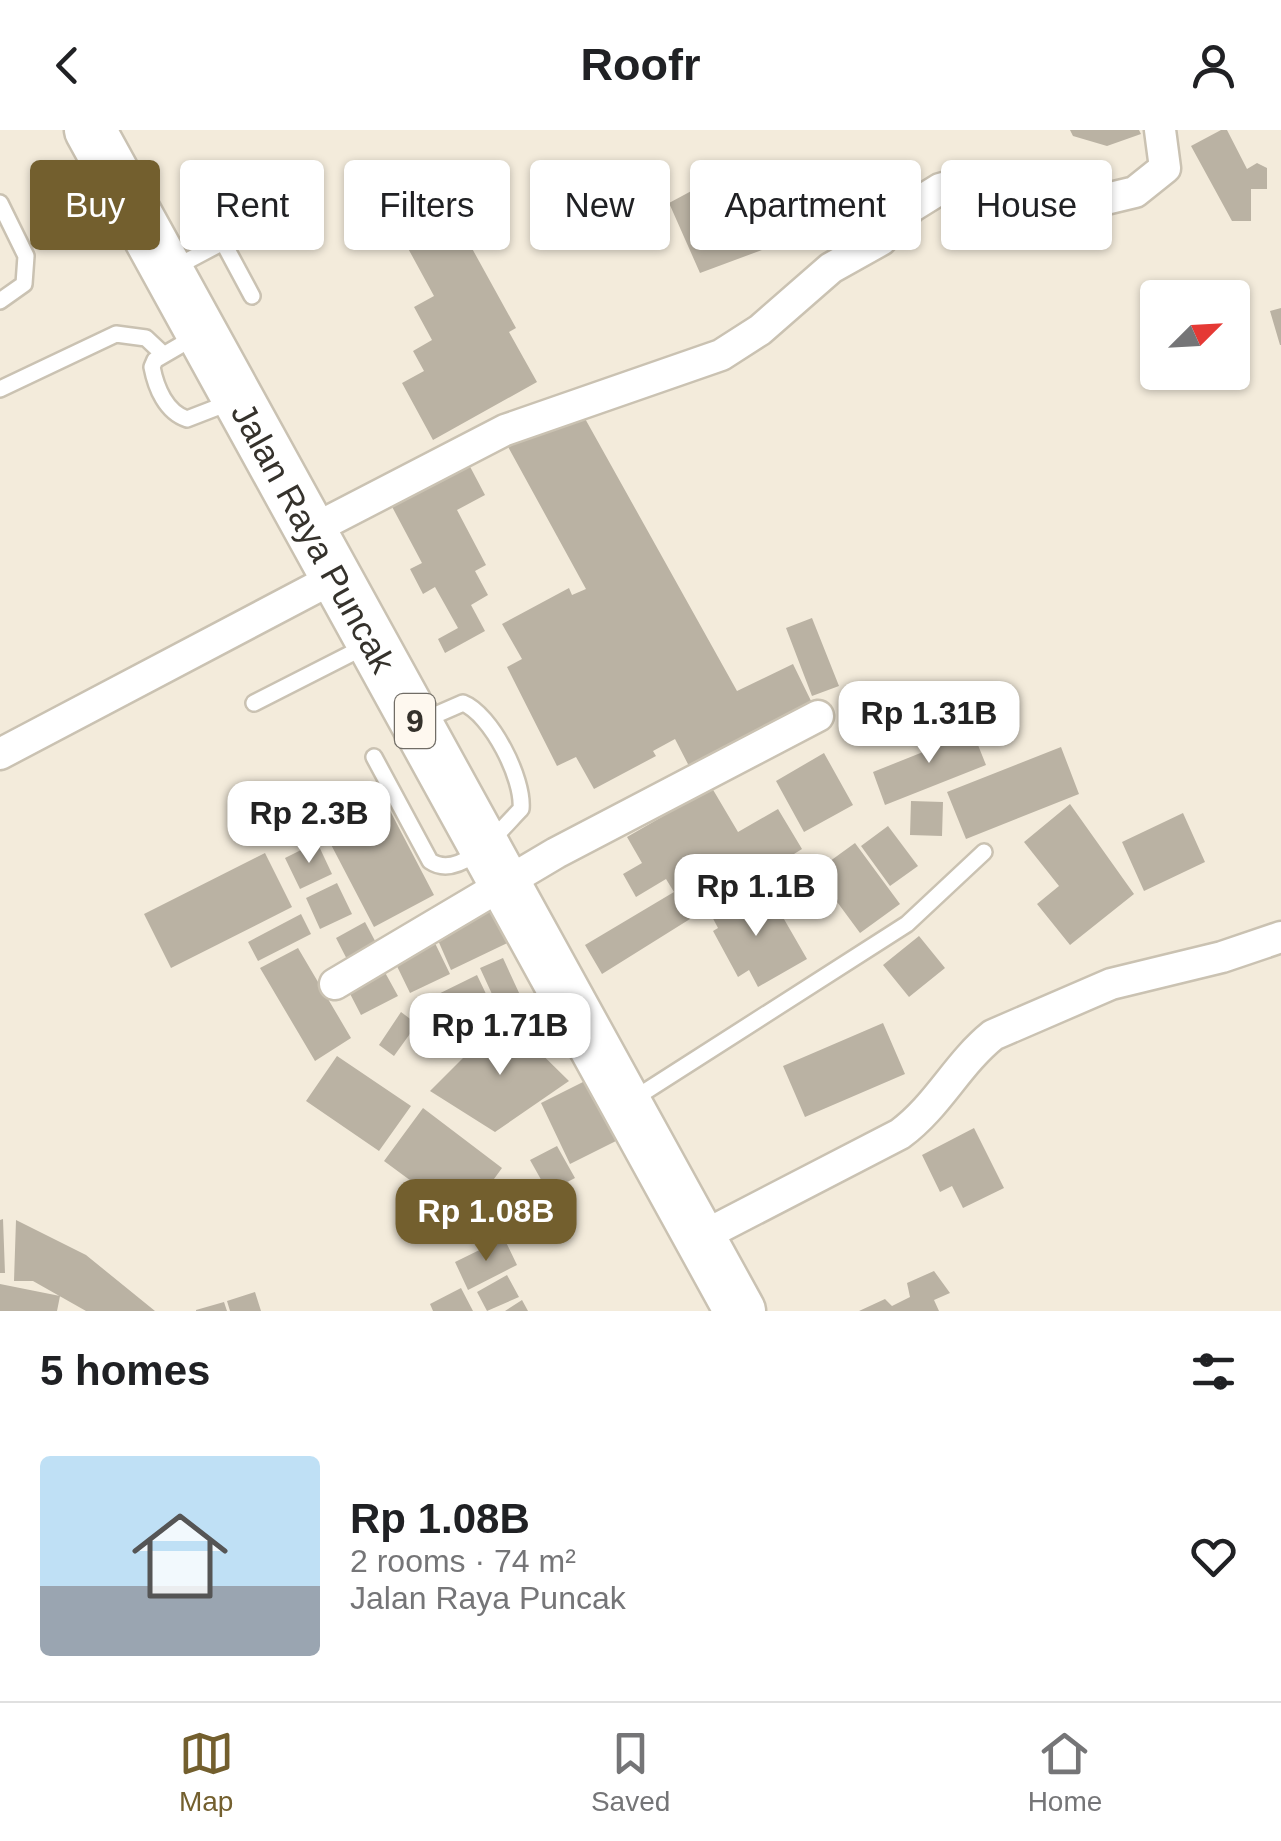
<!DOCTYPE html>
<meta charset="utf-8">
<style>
body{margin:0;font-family:Helvetica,sans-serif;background:#f2f2f2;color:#202124;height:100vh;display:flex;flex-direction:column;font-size:38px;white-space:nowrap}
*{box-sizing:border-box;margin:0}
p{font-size:32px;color:#757577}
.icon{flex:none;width:55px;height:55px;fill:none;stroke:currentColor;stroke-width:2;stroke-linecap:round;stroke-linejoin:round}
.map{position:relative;height:1181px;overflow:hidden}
.side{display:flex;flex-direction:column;background:#fff;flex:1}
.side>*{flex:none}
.hud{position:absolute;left:30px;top:30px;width:1222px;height:90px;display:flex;gap:20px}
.needle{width:65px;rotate:66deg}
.tools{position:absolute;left:1140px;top:150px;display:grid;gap:20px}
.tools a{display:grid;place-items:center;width:110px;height:110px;border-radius:10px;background:#fff;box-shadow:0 2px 8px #0004;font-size:50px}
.price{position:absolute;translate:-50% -85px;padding:0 22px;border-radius:20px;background:#fff;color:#222;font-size:32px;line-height:65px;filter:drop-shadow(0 2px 5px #0008)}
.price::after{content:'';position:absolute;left:50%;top:60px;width:30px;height:22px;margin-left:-15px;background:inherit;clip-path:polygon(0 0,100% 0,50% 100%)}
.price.on{background:#735f2e;color:#fff}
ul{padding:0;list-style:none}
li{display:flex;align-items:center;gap:30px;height:250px;padding:0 40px}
li span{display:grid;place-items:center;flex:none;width:280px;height:200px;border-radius:10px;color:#555}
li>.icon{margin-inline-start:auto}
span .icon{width:120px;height:120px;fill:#fffc;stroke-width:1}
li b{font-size:42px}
h2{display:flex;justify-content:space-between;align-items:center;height:120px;padding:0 40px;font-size:42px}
.pill{padding:0 35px;border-radius:10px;background:#fff;box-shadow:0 2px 8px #0004;font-size:35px;line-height:90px}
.pill.on{background:#735f2e;color:#fff}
header{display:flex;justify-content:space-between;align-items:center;height:130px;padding:0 40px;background:#fff;font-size:45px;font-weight:800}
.dock{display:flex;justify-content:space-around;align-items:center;height:140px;border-top:2px solid #e0e0e0;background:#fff;font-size:28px;color:#757577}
.dock a{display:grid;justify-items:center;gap:5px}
.dock .on{color:#735f2e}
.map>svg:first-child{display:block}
.building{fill:#bab2a3}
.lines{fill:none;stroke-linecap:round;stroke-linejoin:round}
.service-casing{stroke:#cac2b2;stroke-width:20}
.minor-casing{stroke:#cac2b2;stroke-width:35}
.trunk-casing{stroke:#cac2b2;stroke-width:55}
.service{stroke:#fff;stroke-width:15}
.minor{stroke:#fff;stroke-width:30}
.trunk{stroke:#fff;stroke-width:50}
.labels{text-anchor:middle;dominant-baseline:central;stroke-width:8;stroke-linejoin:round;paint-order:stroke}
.shield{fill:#fef8ef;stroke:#716d66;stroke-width:2.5}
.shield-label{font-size:32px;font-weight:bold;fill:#35322c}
.street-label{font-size:35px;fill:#35322c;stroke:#fef8ef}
</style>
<header><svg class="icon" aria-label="back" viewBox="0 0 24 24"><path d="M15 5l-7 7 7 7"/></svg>Roofr<svg class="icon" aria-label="person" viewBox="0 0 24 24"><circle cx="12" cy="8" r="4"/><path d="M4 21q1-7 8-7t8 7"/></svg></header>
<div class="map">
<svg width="1281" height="1181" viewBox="0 0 1281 1181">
<rect width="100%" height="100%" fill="#f3ebdb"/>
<path class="building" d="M1070 0H1139L1141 4 1107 16 1073 6Z
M1221 0H1227L1247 39 1257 33 1267 38V59H1251V91H1232L1191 16Z
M738 36 770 117 700 143 669 73Z
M453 84 516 198 509 202 537 252 433 310 402 253 424 241 413 221 432 210 414 177 434 166 404 111Z
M1281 178V215H1280L1270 181Z
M578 276 737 561 793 534 814 577 690 638 675 609 653 621 656 626 594 659 576 627 557 636 507 537 522 529 502 494 569 458 572 465 586 459 506 313Z
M466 329 485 365 457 380 486 435 475 441 488 465 471 475 485 501 445 523 438 509 458 498 435 457 423 464 410 439 422 433 389 371Z
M812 488 839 556 812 566 786 498Z
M945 596 952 614 974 605 986 635 885 675 873 642 928 620 922 605Z
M1061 617 1079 664 966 709 947 662Z
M824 623 853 675 804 702 776 651Z
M712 658 738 702 778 679 802 719 602 844 585 815 674 762 666 749 636 767 623 744 642 733 627 707Z
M911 671 943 672 942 706 910 705Z
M386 673 434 765 374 797 326 705Z
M1070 674 1134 764 1070 815 1037 774 1059 756 1024 712Z
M1183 683 1205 732 1144 761 1122 712Z
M888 696 918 736 890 756 861 716Z
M317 712 332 744 300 759 285 728Z
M855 713 900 774 860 803 815 742Z
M265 723 292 777 171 838 144 784Z
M337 753 352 784 320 799 306 768Z
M741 761 753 781 773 770 807 829 758 857 749 840 738 847 713 801 718 798 708 779Z
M500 764 520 807 451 840 437 808Z
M301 784 311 804 258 831 248 812Z
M365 792 382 824 352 839 336 808Z
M919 806 945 838 909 867 883 835Z
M433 809 450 844 410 863 393 828Z
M298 818 351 908 315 931 260 838Z
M503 828 520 865 497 875 480 838Z
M382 837 398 866 361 885 346 856Z
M477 845 498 889 433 921 412 877Z
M401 882 417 894 394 926 379 915Z
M504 887 569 951 495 1002 430 961Z
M883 893 905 944 805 987 783 936Z
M337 926 411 976 379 1021 306 971Z
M599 944 618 1010 570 1034 541 973Z
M423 978 502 1038 464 1090 384 1031Z
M974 998 1004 1058 963 1078 952 1056 940 1062 922 1025Z
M557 1016 575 1048 548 1062 530 1030Z
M3 1089 5 1143H0V1090Z
M16 1090 86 1125 155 1181H86L33 1151H14Z
M504 1108 517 1135 468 1160 455 1132Z
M934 1141 950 1163 934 1170 939 1181H859L885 1169 892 1176 910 1167 907 1153Z
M507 1145 519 1167 487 1181 477 1162Z
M0 1154 60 1166 57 1181H0Z
M461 1158 473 1181H433L430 1174Z
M255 1162 261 1181H230L227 1171Z
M522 1170 528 1181H505Z
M224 1172 227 1181H196V1180Z"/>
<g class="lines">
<defs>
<path id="service" d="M0 73 26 126 24 154 0 171
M172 139 223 112 252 166
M198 205 155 230 152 237C156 258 166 282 187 289L231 272
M0 259 116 204 146 208 162 223
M254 573 368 515
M374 627 430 731C461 752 501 699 521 679 524 649 491 584 463 573L424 590
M632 970 907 794 984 722"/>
<path id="minor" d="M310 401 505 300 721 225 760 200 831 138 881 110 911 77 940 59 972 50 1003 48 1106 69 1135 62 1165 38 1160 0
M0 624 334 448
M335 854 556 723 818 586
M701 1107 900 1004C938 976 957 934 993 905L1111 854 1222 827 1281 807"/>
<g id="trunk">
<path id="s1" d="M90 0 740 1181"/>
</g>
</defs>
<use href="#service" class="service-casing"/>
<use href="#minor" class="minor-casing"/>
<use href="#trunk" class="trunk-casing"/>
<use href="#service" class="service"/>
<use href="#minor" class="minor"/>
<use href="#trunk" class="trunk"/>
</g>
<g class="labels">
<rect class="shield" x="395" y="564" width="40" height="54" rx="8"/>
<g class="shield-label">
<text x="415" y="591">9</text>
</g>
<g class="street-label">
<text stroke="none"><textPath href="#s1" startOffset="465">Jalan Raya Puncak</textPath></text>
</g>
</g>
</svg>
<div class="tools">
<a><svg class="needle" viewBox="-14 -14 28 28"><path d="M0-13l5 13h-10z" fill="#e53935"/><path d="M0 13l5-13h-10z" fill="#757577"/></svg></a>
</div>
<b class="price" style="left:929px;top:636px">Rp 1.31B</b>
<b class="price" style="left:309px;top:736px">Rp 2.3B</b>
<b class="price" style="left:756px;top:809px">Rp 1.1B</b>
<b class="price" style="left:500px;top:948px">Rp 1.71B</b>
<b class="price on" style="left:486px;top:1134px">Rp 1.08B</b>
<div class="hud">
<a class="pill on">Buy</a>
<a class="pill">Rent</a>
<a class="pill">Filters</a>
<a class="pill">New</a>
<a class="pill">Apartment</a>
<a class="pill">House</a>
</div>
</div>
<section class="side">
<h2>5 homes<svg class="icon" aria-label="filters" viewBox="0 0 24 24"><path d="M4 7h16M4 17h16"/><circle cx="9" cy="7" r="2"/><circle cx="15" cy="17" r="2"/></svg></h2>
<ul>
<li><span style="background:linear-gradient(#bfe0f5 65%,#9aa5b1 0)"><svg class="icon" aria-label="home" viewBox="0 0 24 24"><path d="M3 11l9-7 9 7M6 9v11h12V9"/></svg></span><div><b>Rp 1.08B</b><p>2 rooms · 74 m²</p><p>Jalan Raya Puncak</p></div><svg class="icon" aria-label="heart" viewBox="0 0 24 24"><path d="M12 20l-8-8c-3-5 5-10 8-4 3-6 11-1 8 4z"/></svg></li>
</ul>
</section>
<nav class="dock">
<a class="on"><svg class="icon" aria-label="map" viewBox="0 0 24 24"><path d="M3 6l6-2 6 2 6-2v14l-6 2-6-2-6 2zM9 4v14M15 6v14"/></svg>Map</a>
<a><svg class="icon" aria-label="saved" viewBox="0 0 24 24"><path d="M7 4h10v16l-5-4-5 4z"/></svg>Saved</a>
<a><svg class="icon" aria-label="home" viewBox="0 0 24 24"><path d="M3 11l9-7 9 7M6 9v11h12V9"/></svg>Home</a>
</nav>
